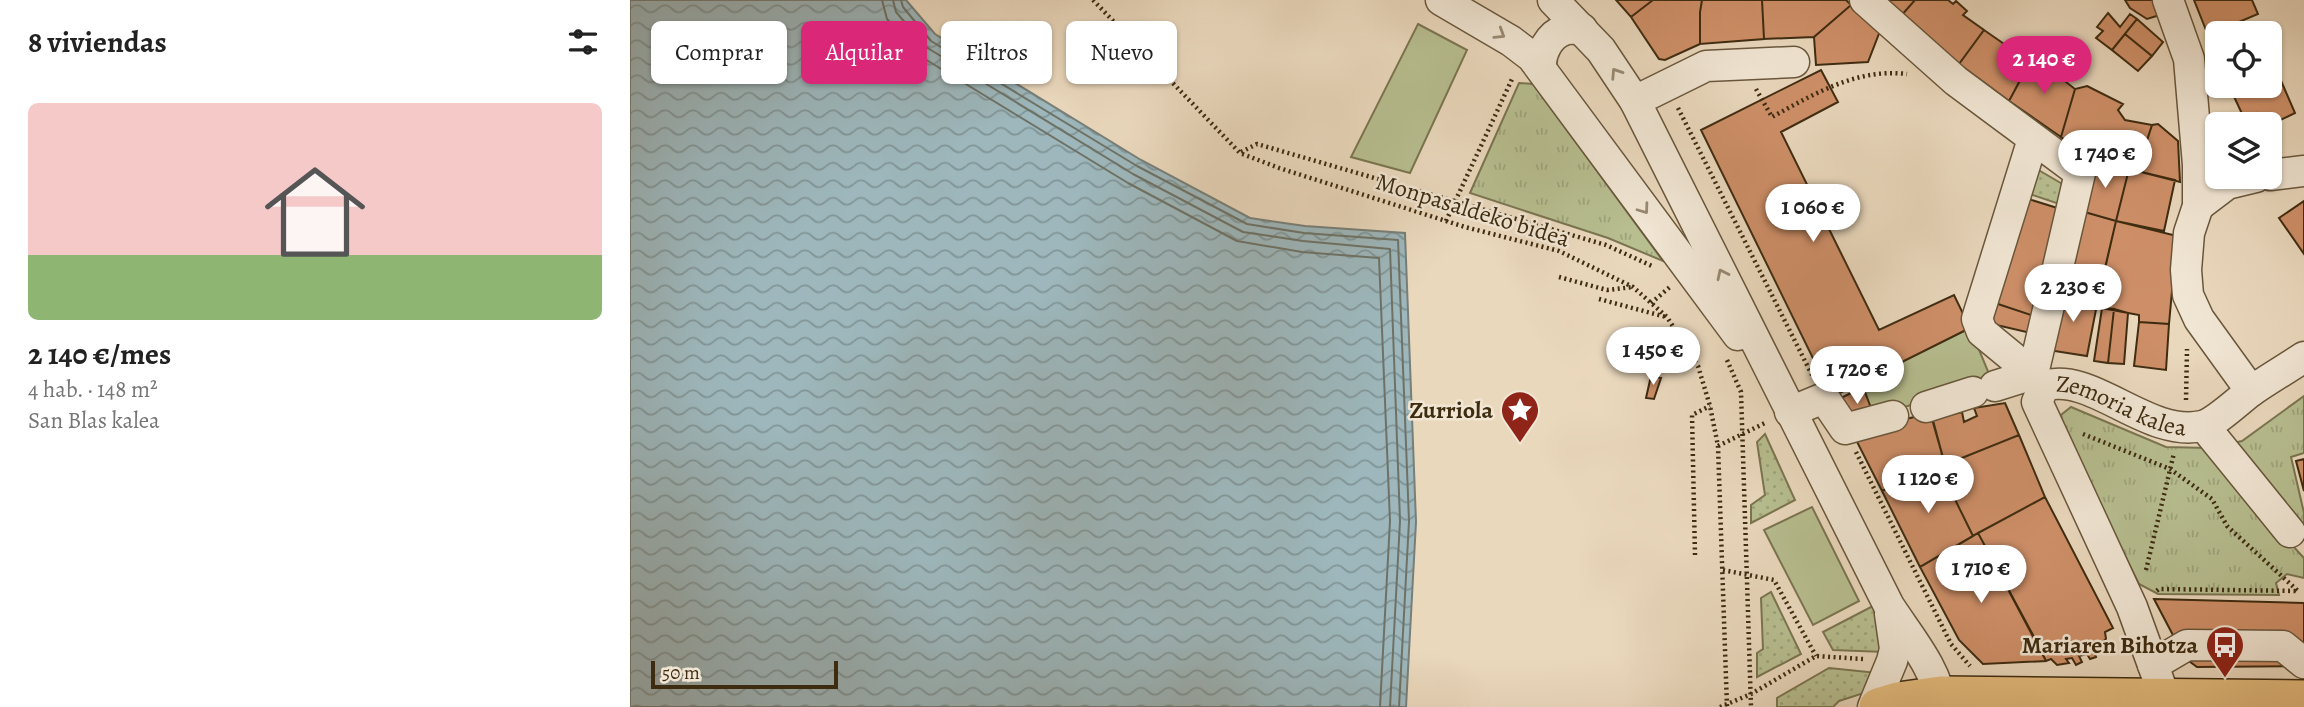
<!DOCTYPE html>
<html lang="es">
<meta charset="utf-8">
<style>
body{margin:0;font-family:Alegreya,serif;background:#f2f2f2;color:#222;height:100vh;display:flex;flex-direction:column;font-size:26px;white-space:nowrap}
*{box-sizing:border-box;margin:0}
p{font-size:23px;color:#767676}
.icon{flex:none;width:38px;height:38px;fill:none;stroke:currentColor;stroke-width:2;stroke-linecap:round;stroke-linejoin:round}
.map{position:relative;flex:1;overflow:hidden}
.sheet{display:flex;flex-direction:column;background:#fff;width:630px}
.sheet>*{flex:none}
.hud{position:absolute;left:21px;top:21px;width:665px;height:63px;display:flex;gap:14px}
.controls{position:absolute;left:1575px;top:21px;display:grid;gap:14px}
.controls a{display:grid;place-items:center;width:77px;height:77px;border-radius:10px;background:#fff;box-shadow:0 2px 5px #0004;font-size:35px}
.scale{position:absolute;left:21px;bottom:18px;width:187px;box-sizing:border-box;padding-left:7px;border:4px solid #3e2c11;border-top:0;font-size:19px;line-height:24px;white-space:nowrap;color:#3e2c11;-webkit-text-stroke:5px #f1e6d4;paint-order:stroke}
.price{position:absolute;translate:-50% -60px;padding:0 16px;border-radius:24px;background:#fff;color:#222;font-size:23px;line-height:46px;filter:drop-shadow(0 2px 4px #0008)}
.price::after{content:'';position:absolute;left:50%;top:42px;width:21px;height:16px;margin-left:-10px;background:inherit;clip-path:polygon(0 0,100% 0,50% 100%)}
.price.active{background:#db2777;color:#fff}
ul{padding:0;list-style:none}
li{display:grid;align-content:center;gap:14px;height:371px;padding:0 28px}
li span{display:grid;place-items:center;height:217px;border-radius:10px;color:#555}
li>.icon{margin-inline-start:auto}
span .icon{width:126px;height:126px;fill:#fffc;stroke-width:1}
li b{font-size:30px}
h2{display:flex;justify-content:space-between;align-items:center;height:84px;padding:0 28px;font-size:30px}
.tag{padding:0 24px;border-radius:10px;background:#fff;box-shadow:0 2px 5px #0004;font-size:24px;line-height:63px}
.tag.active{background:#db2777;color:#fff}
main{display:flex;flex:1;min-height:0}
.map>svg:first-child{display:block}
.grass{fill:#b7be90;stroke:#7a7550;stroke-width:2}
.park{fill:url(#park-tufts);stroke:#7a7550;stroke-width:2}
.garden{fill:url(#garden-dots);stroke:#7a7550;stroke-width:2}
.water{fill:url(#water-waves);stroke:#777f78;stroke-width:2}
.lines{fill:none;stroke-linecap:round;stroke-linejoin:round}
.shore{stroke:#6e7266;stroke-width:2}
.building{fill:#ce8f68;stroke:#3e2c11;stroke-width:2}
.minor-casing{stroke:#69573c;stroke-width:33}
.major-casing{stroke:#3e2c11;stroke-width:40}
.path{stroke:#3e2c11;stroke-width:4.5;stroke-dasharray:2 3.5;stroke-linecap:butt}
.minor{stroke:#f1e6d4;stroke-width:30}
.major{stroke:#e5bc7e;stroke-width:37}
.oneway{stroke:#988972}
.labels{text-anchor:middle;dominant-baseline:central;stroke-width:5;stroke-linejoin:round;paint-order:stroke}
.street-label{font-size:24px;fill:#3e2c11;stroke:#f1e6d4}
.poi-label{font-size:24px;font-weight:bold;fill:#3e2c11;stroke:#f1e6d4;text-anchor:end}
</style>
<main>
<section class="sheet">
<h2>8 viviendas<svg class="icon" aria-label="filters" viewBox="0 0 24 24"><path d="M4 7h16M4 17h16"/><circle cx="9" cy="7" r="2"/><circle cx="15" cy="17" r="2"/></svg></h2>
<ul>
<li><span style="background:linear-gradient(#f6c9c9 70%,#8fb573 0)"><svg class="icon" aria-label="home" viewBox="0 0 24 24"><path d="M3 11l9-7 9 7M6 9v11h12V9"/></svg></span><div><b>2 140 €/mes</b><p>4 hab. · 148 m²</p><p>San Blas kalea</p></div></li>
</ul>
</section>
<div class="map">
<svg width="1674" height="707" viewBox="0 0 1674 707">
<defs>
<pattern id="park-tufts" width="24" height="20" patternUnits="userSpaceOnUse" patternTransform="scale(1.75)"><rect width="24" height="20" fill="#b7be90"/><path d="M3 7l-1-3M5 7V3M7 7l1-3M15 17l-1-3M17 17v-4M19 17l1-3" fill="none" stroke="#9ea37b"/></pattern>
<pattern id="garden-dots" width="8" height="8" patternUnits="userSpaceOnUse" patternTransform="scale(1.75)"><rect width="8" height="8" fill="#b7be90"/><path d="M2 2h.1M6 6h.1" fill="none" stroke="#9ea37b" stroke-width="1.8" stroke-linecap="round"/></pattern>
<pattern id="water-waves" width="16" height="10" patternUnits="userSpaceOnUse" patternTransform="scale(1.75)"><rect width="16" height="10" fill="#9db7bc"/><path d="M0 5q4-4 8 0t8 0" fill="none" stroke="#819597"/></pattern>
</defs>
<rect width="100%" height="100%" fill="#ead8bd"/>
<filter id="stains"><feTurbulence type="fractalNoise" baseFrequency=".00286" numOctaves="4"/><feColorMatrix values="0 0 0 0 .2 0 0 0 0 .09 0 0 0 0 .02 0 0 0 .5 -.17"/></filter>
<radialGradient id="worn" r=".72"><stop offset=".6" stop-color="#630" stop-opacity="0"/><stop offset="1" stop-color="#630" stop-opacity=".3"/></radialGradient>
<path class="grass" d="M788 24 837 50 780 173 721 157Z
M1340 328 1362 381 1244 416 1231 382Z
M1182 507 1229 601 1183 625 1134 530Z"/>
<path class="park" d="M889 83 903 84 1033 261 978 238 840 193Z
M1674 396V453L1661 457 1674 513V528L1661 544 1674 558V578L1657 574 1646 583 1649 595 1528 594 1509 584 1436 439 1431 415 1441 407 1536 447 1580 448 1612 441Z"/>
<path class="garden" d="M1405 168 1441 189 1438 207 1397 193Z
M1135 434 1165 500 1121 523V505L1135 495 1127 442Z
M1141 592 1171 654 1127 677V653L1133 649 1131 598Z
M1243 606 1250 624 1254 652 1203 650 1193 632Z
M1199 668 1248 673 1234 693 1209 701 1203 707H1147V698Z"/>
<path class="water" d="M0 0H276L305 34 511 160 620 218 675 226 775 233 786 522 776 707H0Z"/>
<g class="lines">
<path class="shore" d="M252 0 257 19 290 56 498 183 607 241 672 252 749 258 760 521 750 707
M263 0 266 12 296 47 503 174 613 232 673 241 760 249 770 521 760 707
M271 0 273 7 301 41 507 166 617 224 674 233 768 240 779 521 769 707"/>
</g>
<path class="building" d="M986 0H1023L1001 17Z
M1023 0H1072L1070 12V44L1035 60 1029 59 1001 17Z
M1072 0H1132L1134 39 1070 44V12Z
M1132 0H1216L1221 5 1184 37 1134 39Z
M1251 0H1285L1270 17Z
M1285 0H1318L1323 4 1326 1 1337 11 1333 15 1354 30 1329 64 1270 17Z
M1495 0H1528L1533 14 1517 19 1500 8Z
M1564 0H1622L1628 14 1578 35Z
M1221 5 1250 31 1238 62 1186 65 1184 37Z
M1478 13 1490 27 1500 14 1507 19 1482 50 1466 38 1473 31 1467 27Z
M1507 19 1533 42 1522 56 1495 34Z
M1354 30 1400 62 1379 101 1329 64Z
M1495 34 1522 56 1508 71 1482 50Z
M1403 56 1445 89 1431 137 1379 101Z
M1642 60 1665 113 1642 124 1639 118 1630 122 1626 113 1614 118 1599 86H1640Z
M1191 70 1208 102 1151 132 1249 330 1324 295 1340 328 1202 397 1071 130Z
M1457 86 1493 104 1488 110 1495 120 1522 125 1507 171 1462 160 1431 137 1445 89Z
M1528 124 1548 141 1550 182 1507 171 1522 125Z
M1462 160 1499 169 1486 221 1451 211Z
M1499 169 1545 180 1534 231 1486 221Z
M1395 198 1437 211 1410 318 1365 303Z
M1674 201V254L1649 218Z
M1451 211 1486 221 1471 285 1435 275Z
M1486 221 1547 236 1539 324 1509 322V315L1472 308 1468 299Z
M1435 275 1457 283 1453 295 1430 290Z
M1430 290 1468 299 1457 356 1418 350Z
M1365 303 1410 318 1405 334 1358 323Z
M1472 308 1484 309 1478 363 1464 361Z
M1484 309 1498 313 1494 364 1478 363Z
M1509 322 1539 324 1536 370 1504 366Z
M1021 376 1031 378 1024 399 1016 398Z
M1233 387 1244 416 1219 422 1209 399Z
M1375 403 1389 435 1315 465 1302 419 1332 412 1334 422 1347 416 1344 408Z
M1301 413 1315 465 1252 491 1222 432Z
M1389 435 1415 497 1343 536 1309 467Z
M1674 459V491L1666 461Z
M1309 467 1343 536 1290 567 1252 491Z
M1415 497 1483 628 1475 632 1476 639 1464 649 1466 657 1460 659 1457 654 1449 656 1452 662 1446 665 1442 658 1436 659 1439 663 1427 665 1421 659 1416 661 1348 533Z
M1348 533 1409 646 1416 661 1353 664 1329 640 1290 567Z
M1524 599 1674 603V666L1567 667 1555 658Z"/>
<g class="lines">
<defs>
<g id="minor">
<path d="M811 0 881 41 902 57 1108 335"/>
<path d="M923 0 971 50 1005 101 1259 606C1279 637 1308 670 1312 707"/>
<path d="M1235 0 1326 81 1450 173 1403 374 1414 386"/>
<path d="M1538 0 1559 59 1568 165V206L1559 233 1556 270 1558 295 1569 319 1621 391"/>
<path d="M911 68C910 53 919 35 934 30 939 28 947 29 952 29"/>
<path d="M1005 101 1076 66 1164 62"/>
<path d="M1403 139 1347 319 1352 332 1403 374"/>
<path d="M1640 175 1674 171"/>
<path d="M1568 206 1597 184 1626 177"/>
<path d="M1365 386 1403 374"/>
<path d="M1296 407 1343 392"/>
<path d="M1160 412 1194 398 1215 429 1263 416"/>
<path d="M1574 426 1660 532"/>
<path d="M1523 665 1557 645 1653 646 1674 663"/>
<path d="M1243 707 1262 661 1265 649 1260 614"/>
<path id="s1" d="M1543 707 1535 698 1502 607 1407 402 1414 386C1462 371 1517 438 1572 426 1585 423 1608 401 1620 392 1637 380 1656 369 1674 357"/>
</g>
<path id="major" d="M1248 707 1268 701 1311 695 1674 699"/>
</defs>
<use href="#minor" class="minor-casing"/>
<use href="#major" class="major-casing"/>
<path class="path" d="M463 0 610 153 649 168 835 227 929 251 1003 287 1037 317 1068 366 1080 406 1088 446 1097 707
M1126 89 1142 117C1184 94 1227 68 1277 74
M1048 108 1182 375
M611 152 627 144 976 245 1022 266
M816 221 883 77
M929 277 977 290 1003 287
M969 299 1036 317
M1021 303 1040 287
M1097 360 1111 392 1121 707
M1556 400 1557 349
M1453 434 1540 469 1582 499 1597 526 1668 591 1529 589 1524 593
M1088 446 1137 422
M1226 452 1321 644 1340 666
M1065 555 1062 415 1080 406
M1093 570 1144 580 1186 656
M1516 570 1544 453
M1090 707 1121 694 1186 656 1233 659"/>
<use href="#minor" class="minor"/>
<use href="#major" class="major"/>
</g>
<defs><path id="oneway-chevron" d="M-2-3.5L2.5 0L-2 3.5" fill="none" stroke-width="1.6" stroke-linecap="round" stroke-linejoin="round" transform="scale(1.75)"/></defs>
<g class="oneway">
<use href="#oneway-chevron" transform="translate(870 34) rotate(32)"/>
<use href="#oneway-chevron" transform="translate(986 73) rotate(-123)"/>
<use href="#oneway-chevron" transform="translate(1014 209) rotate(54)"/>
<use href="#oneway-chevron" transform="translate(1092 274) rotate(-116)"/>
</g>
<defs>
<symbol id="sight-pin" viewBox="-11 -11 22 30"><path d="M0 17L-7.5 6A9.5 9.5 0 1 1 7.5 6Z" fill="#8f2418" stroke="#f1e6d4"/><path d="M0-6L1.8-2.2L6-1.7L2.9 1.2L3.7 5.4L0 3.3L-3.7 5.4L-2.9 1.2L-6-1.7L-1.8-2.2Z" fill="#fff"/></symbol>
<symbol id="bus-pin" viewBox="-11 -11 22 30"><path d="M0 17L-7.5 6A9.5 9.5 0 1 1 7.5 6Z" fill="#8f2418" stroke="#f1e6d4"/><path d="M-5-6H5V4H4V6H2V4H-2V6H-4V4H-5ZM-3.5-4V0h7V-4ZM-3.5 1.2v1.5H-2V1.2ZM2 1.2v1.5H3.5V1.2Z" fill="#fff"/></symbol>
</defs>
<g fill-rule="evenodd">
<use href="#sight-pin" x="868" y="388" width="44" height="60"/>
<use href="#bus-pin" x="1573" y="623" width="44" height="60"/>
</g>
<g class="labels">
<g class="street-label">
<text transform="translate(843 210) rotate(17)">Monpasaldeko bidea</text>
<text stroke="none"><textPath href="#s1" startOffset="434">Zemoria kalea</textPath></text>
</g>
<g class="poi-label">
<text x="863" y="410">Zurriola</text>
<text x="1568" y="645">Mariaren Bihotza</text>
</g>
</g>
<rect width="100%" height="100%" filter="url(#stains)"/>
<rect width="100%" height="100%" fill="url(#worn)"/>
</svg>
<div class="controls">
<a><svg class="icon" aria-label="locate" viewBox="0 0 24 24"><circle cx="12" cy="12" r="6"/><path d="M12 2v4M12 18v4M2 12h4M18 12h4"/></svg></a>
<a><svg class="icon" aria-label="layers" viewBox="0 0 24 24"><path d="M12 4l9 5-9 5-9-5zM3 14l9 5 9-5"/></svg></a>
</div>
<div class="scale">50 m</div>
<b class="price active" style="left:1414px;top:96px">2 140 €</b>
<b class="price" style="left:1475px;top:190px">1 740 €</b>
<b class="price" style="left:1183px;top:244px">1 060 €</b>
<b class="price" style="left:1443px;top:324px">2 230 €</b>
<b class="price" style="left:1023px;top:387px">1 450 €</b>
<b class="price" style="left:1227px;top:406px">1 720 €</b>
<b class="price" style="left:1298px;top:515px">1 120 €</b>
<b class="price" style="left:1351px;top:605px">1 710 €</b>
<div class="hud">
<a class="tag">Comprar</a>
<a class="tag active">Alquilar</a>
<a class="tag">Filtros</a>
<a class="tag">Nuevo</a>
</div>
</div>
</main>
